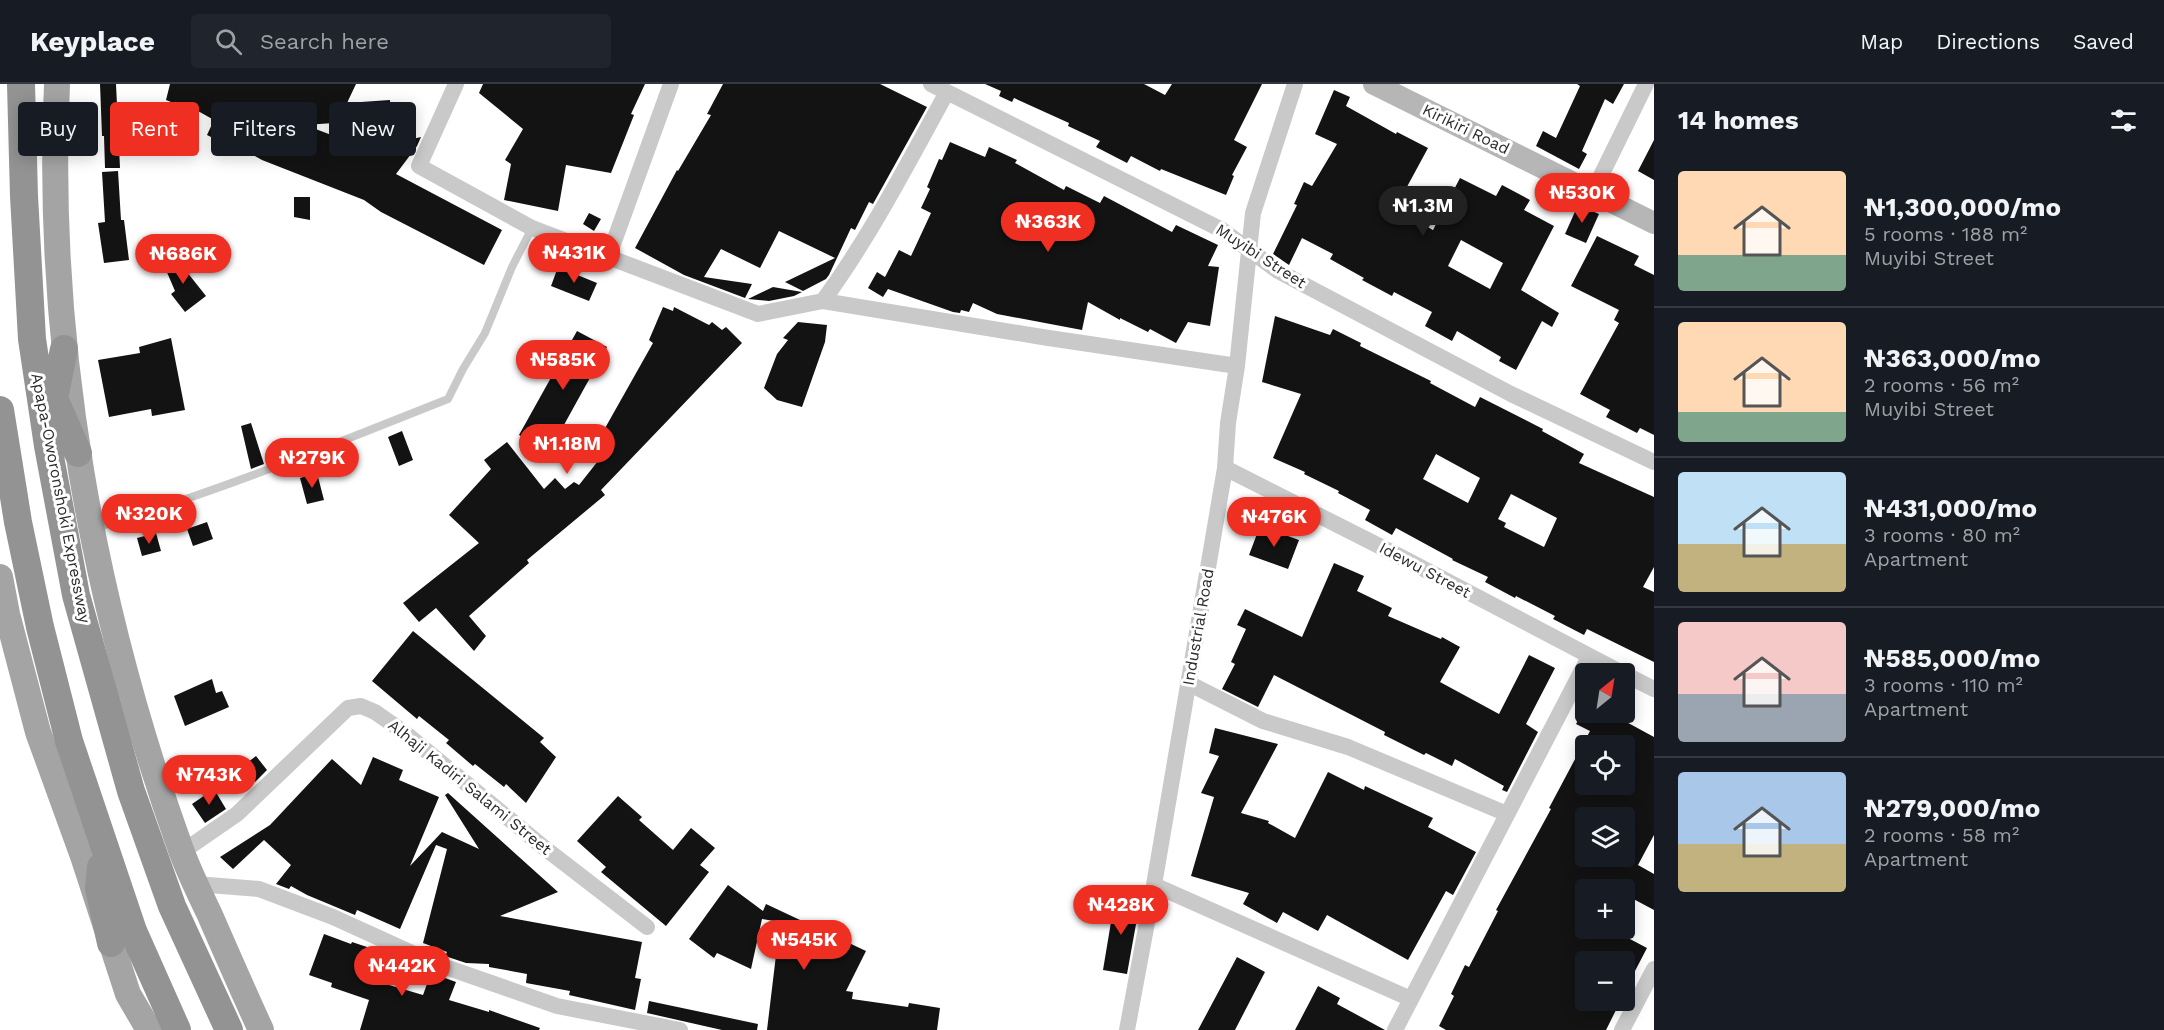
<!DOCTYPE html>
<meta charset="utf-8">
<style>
body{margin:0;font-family:"Work Sans",sans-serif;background:#20242c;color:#f1f3f6;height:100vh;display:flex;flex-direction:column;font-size:22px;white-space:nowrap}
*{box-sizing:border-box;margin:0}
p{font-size:20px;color:#9ea1a6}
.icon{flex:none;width:33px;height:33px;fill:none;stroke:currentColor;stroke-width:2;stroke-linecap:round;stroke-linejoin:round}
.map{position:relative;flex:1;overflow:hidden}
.drawer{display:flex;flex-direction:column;background:#171b24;width:510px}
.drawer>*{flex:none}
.banner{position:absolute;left:18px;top:18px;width:570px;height:54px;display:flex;gap:12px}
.needle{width:39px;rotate:30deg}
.buttons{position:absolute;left:1575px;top:579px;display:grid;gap:12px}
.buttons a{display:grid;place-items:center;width:60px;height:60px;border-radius:6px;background:#171b24;box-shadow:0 3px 15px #0003;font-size:30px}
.price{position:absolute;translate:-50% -51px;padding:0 14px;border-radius:21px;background:#ef2f22;color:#fff;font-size:20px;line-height:39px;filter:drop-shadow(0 2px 3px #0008)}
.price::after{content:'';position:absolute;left:50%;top:36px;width:18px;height:14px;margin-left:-9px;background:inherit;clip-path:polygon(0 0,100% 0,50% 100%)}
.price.current{background:#222;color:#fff}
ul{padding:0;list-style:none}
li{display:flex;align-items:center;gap:18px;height:150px;padding:0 24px}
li+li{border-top:2px solid #363941}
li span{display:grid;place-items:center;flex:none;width:168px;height:120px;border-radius:6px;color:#555}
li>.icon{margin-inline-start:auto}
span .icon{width:72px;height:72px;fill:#fffc;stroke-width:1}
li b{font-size:26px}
h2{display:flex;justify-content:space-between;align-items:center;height:72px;padding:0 24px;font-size:26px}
.pill{padding:0 21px;border-radius:6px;background:#171b24;box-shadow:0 3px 15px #0003;font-size:21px;line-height:54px}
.pill.current{background:#ef2f22;color:#fff}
header{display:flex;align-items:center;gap:36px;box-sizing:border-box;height:84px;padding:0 30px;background:#171b24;border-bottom:2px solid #363941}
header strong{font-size:28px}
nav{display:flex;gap:33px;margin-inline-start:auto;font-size:21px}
.search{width:420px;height:54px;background:#20242c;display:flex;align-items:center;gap:15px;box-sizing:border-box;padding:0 21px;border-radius:6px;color:#9ea1a6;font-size:22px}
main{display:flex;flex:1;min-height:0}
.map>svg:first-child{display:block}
.building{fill:#131313;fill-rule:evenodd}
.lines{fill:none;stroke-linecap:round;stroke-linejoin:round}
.service{stroke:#c9c9c9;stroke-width:8}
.minor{stroke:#c9c9c9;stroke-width:16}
.secondary{stroke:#b6b6b6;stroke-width:22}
.primary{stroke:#a4a4a4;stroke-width:26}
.motorway{stroke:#939393;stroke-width:28}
.labels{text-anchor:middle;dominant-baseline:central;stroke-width:6;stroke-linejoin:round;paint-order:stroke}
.street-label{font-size:16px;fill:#2c2c2c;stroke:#fff}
</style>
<header>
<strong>Keyplace</strong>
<div class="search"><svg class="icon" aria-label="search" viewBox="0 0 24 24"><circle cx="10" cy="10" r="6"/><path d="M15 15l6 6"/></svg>Search here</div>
<nav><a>Map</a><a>Directions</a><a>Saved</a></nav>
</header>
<main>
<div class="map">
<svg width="1654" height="946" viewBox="0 0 1654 946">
<rect width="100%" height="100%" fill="#fff"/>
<path class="building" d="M100 0H116L120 84H105L104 52H102Z
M170 0H356L347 19 390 16 391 35 305 41 371 66 393 60V62L395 59 421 53 417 62 396 90 502 146 484 181 381 128 364 116 262 76 227 56 225 60 207 51 214 36 189 22 188 25 166 16Z
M483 0H645L631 30 634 31 611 89 566 81 558 127 504 116 511 80 505 76 523 45 479 9Z
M723 0H880L927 23 873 120 869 118 855 146 851 144 829 191 826 195 803 207 785 198 835 174 779 147 760 184 721 165 704 193 752 200 745 214 684 191 635 164 677 86 678 87 711 31 707 30Z
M985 0H1144L1165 11 1172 0H1262L1234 56 1247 63 1232 91 1234 92 1226 111 1161 85 1160 87 1131 72 1127 79 1096 63 1100 57 1068 42 1069 39 1014 14 1012 18 999 12 1001 7Z
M1577 0H1624L1613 20 1605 15 1582 67 1587 70 1579 85 1536 62 1543 47 1556 54 1580 2Z
M1334 6 1350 13 1346 22 1396 50 1397 48 1428 64 1395 125 1433 146 1460 94 1496 112 1502 101 1530 116 1524 126 1554 142 1521 206 1559 229 1552 243 1542 237 1516 286 1499 277 1501 273 1457 247 1452 257 1425 242 1432 228 1394 208 1392 212 1362 196 1364 194 1330 175 1333 170 1302 154 1289 181 1273 170 1297 121 1294 120 1304 98 1312 102 1337 60 1315 50ZM1461 156 1503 179 1490 205 1448 182Z
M1654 56V96L1638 87Z
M950 58 985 73 989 63 1017 76 1015 79 1064 106 1066 102 1100 119 1104 112 1172 148 1176 141 1218 161 1208 182 1219 183 1210 242 1188 238 1176 259 1150 245 1148 248 1120 234V236L1088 218 1082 246 997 230 973 219 969 228 961 226 960 229 953 228 888 205 883 213 868 204 877 188 885 193 899 166 911 172 931 129 921 124 930 105 927 103 939 75 942 76Z
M118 87 121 136H124L129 176 104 179 98 139 105 138 102 88Z
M294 113H310V136L294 133Z
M1578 121 1599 130 1586 159 1565 150Z
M589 129 601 135 594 147 583 140Z
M1597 152 1639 172 1634 181 1654 191V351L1640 344 1637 349 1606 333 1610 326 1580 310 1619 239 1614 236 1619 226 1571 202Z
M179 173 183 183 206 212 185 228 171 210 175 207 163 179Z
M558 183 597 199 589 217 551 202Z
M773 203 802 208 794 212 769 217 748 215Z
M663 223 673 227 674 223 709 241 712 238 722 246 726 243 742 259 601 406 605 411 527 476 529 479 469 532 486 552 474 567 436 524 419 538 403 519 479 459 449 431 491 385 484 376 507 358 544 405 555 394 565 405 574 398 579 401 598 377 591 369 653 259 649 256Z
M1275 232 1330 251 1333 245 1361 259 1360 262 1431 297 1430 299 1475 323 1480 313 1543 345 1542 347 1584 370 1579 379 1654 413V483L1643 503 1654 508V578L1587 545 1584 551 1553 535 1555 532 1516 512 1515 514 1485 498 1488 493 1452 476 1453 475 1396 444 1392 451 1365 436 1370 426 1338 409 1339 407 1304 390 1305 388 1273 374 1301 310 1262 298ZM1436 370 1480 394 1468 419 1423 395ZM1511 410 1557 434 1544 463 1504 443 1506 439 1498 435Z
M798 238 827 241 825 258 802 323 777 316 764 304 777 270 788 256 783 254Z
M577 247 607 263 549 368 519 351Z
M171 254 185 326 152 332 151 325 109 333 98 276 140 269 139 263Z
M251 339 264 380 251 385 241 342Z
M402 347 413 376 399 382 388 353Z
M317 389 324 416 307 420 300 394Z
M207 438 213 455 193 462 187 445Z
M1260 442 1299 456 1288 485 1249 471Z
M156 449 161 467 142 472 137 454Z
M1334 479 1364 492 1357 507 1392 524 1388 532 1441 555 1442 553 1460 563 1440 598 1499 630 1529 571 1555 584 1526 640 1538 648 1507 708 1502 706 1504 702 1455 675 1452 682 1426 669 1424 671 1384 651 1385 648 1274 591 1258 623 1222 605 1235 580 1231 578 1246 545 1237 541 1245 525 1302 553Z
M413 547 544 654 540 658 556 673 526 719 506 700 504 703 475 680 473 682 446 659 449 656 419 632 417 635 372 597Z
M212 595 216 609 222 607 229 623 185 642 174 612Z
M1583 628H1608L1654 653V751L1638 781 1654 790V826L1624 810V806H1586V822L1581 832 1586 835V844H1609L1647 864 1624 908V878H1586V916H1621L1606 946H1446L1439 942 1454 912 1451 910 1465 881 1469 883 1498 827 1496 826 1551 725 1549 724 1590 647 1576 640ZM1586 662H1624V700H1586ZM1586 734H1624V772H1586Z
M1215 644 1278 660 1241 729 1269 737 1268 739 1295 754 1328 688 1364 706 1365 702 1433 734 1428 743 1476 768 1453 811 1446 807 1408 876 1327 831 1318 847 1283 828 1277 839 1243 820 1249 809 1191 792 1214 713 1201 709 1219 672 1209 669Z
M256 672 267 686 255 698 243 682Z
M373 673 403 686 399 696 439 713 410 782 442 748 479 765 445 711 448 709 558 808 500 832 642 858 635 894 641 895 635 926 569 911 570 907 526 899 527 890 489 883V880L466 879 445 872 447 868 423 859 447 765 436 761 400 845 357 826 355 831 307 811 291 802 289 805 276 800 291 781 264 756 233 785 220 773 270 741 332 675 361 701Z
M214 705 226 725 205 739 192 720Z
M618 712 642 733 639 736 673 766 691 744 715 764 700 781 709 788 666 842 601 788 606 783 577 757Z
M728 801 763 827 766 820 866 867 846 907 853 908 852 915 908 923 909 919 940 924 937 946H767L780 838 762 835 751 885 717 869 714 874 689 855Z
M1115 814 1140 818 1127 890 1103 886Z
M324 850 351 860 352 858 367 863 359 887 373 892 372 896 423 911 431 889 456 898 449 916 489 928V926L540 944 539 946H360L369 916 331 903 332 899 309 891Z
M1237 873 1265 888 1235 946H1198Z
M1318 902 1340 914 1337 920 1385 946H1295Z
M649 917 758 940 757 946H722L647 929Z"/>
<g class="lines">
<path class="service" d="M95 444C215 409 332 361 448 315L463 285 485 249 512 183 532 144"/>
<path class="minor" d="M456 0 419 82 532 144 758 230 823 217C871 151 908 79 947 8
M931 0 1222 146 1278 187 1511 310 1654 378
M1593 108 1646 0
M608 174 671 0
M823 217 1042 253 1237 282
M1225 384 1401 473 1624 590
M1624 590 1654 605
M1188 599 1263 637 1348 663 1507 730
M182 768 237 730 348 624 361 622 375 628 405 649 542 762 647 843
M196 800 259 805 333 833 434 879 557 922 680 946
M1154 801 1411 915
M1127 946 1154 801 1225 384 1228 339 1237 282 1253 129 1295 0
M1395 946 1589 573
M1622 946 1654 885"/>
<path class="secondary" d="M1374 0 1654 139"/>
<path class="primary" d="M57 0C45 261 93 521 181 766 189 788 199 808 209 829 226 868 243 907 261 946
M0 493 7 530 38 648 83 772 128 910 149 946"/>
<path class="motorway" d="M21 0 24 112 32 255 48 362 76 511 131 707 172 822 229 946
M50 305 78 369
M52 324 64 265
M0 326 18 438 40 543 69 657 133 847 177 946
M101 783 99 804 111 859"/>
</g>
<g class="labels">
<g class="street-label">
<text transform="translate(1466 45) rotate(26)">Kirikiri Road</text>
<text transform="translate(1261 172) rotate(33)">Muyibi Street</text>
<text transform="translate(61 414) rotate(79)">Apapa-Oworonshoki Expressway</text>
<text transform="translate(1425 486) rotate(28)">Idewu Street</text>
<text transform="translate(1198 543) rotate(-80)">Industrial Road</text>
<text transform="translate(470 703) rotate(39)">Alhaji Kadiri Salami Street</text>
</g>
</g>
</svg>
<div class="buttons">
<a><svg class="needle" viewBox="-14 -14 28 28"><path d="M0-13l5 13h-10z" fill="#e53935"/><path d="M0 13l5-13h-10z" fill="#9ea1a6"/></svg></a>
<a><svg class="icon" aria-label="locate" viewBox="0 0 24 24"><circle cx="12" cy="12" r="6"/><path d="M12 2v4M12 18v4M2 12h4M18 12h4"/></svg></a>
<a><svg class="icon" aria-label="layers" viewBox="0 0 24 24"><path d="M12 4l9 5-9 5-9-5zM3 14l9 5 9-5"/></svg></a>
<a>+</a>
<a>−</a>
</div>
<b class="price" style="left:1582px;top:140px">₦530K</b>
<b class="price current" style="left:1423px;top:153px">₦1.3M</b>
<b class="price" style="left:1048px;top:169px">₦363K</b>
<b class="price" style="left:574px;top:200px">₦431K</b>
<b class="price" style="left:183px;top:201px">₦686K</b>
<b class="price" style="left:563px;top:307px">₦585K</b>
<b class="price" style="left:567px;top:391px">₦1.18M</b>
<b class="price" style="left:312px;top:405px">₦279K</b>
<b class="price" style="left:149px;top:461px">₦320K</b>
<b class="price" style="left:1274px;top:464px">₦476K</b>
<b class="price" style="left:209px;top:722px">₦743K</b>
<b class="price" style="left:1121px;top:852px">₦428K</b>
<b class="price" style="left:804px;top:887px">₦545K</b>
<b class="price" style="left:402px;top:913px">₦442K</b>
<div class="banner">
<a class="pill">Buy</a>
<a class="pill current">Rent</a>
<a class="pill">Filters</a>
<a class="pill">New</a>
</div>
</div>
<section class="drawer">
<h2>14 homes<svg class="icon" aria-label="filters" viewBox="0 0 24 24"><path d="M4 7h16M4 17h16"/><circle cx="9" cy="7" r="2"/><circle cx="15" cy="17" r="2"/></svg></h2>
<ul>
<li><span style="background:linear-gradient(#ffd9b3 70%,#7fa58c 0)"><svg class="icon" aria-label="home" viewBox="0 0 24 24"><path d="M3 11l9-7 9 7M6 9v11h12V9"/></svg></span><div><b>₦1,300,000/mo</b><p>5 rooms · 188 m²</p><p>Muyibi Street</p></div></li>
<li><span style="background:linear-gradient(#ffd9b3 75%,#7fa58c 0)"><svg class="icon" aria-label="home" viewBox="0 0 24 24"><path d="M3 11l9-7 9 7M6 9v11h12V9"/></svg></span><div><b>₦363,000/mo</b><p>2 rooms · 56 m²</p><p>Muyibi Street</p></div></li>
<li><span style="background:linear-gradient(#bfe0f5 60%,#c2b280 0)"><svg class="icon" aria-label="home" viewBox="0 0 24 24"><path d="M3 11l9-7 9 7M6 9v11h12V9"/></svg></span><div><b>₦431,000/mo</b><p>3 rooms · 80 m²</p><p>Apartment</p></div></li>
<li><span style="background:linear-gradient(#f6c9c9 60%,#9aa5b1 0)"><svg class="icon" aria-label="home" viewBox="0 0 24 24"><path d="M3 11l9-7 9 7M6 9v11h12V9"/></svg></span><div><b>₦585,000/mo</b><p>3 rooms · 110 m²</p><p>Apartment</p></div></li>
<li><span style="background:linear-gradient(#a9c7e8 60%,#c2b280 0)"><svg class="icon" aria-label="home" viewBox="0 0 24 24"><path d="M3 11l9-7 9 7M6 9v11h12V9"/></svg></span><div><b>₦279,000/mo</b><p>2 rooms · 58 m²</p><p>Apartment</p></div></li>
</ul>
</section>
</main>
